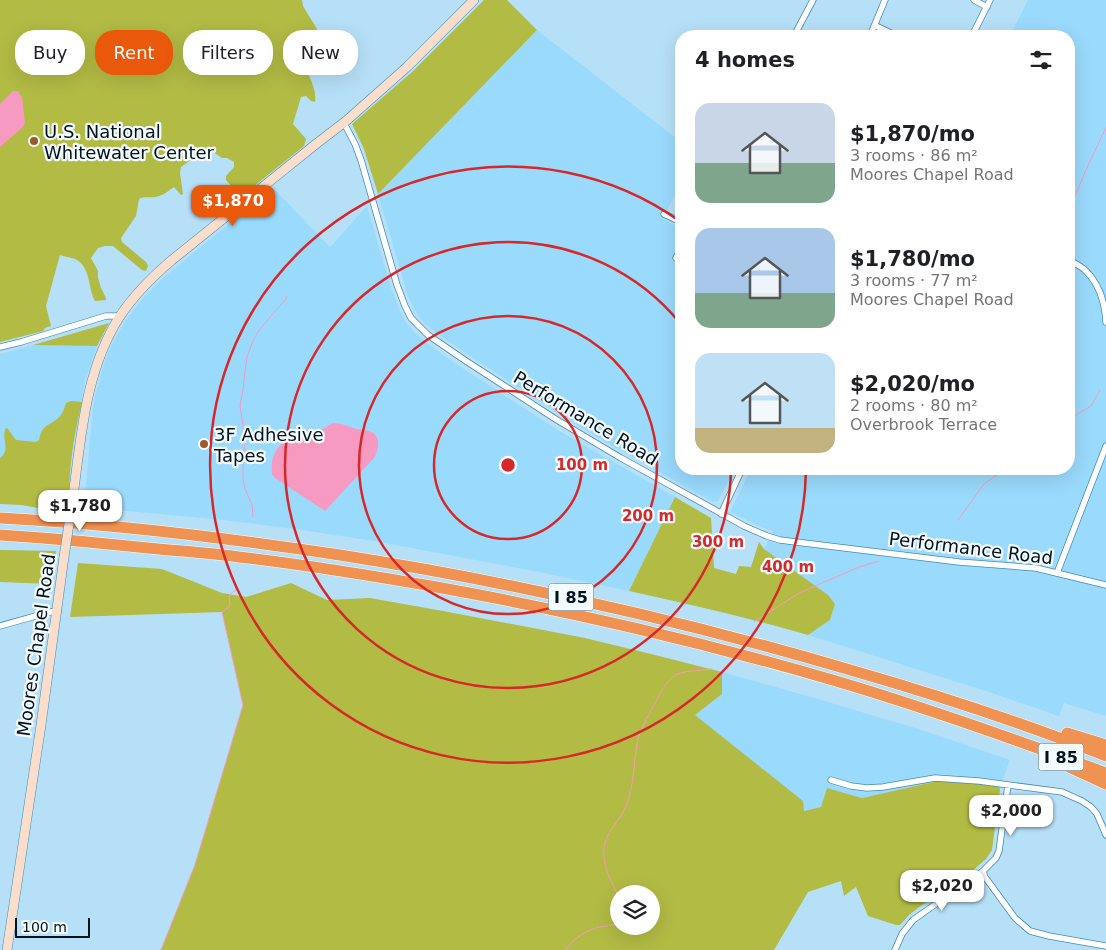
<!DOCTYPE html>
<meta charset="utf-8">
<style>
body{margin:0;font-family:"DejaVu Sans",sans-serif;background:#f2f2f2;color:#202124;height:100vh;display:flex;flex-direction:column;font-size:19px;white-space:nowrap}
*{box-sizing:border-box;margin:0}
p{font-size:16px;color:#757577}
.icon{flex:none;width:28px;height:28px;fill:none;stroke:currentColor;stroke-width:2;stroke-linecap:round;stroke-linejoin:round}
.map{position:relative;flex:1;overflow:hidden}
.drawer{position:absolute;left:675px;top:30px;width:400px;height:445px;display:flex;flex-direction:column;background:#fff;border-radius:20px;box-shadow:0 5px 20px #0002}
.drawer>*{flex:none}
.banner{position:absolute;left:15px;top:30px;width:475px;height:45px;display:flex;gap:10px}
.fabs{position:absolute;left:610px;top:885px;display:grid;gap:10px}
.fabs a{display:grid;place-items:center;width:50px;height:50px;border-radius:50%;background:#fff;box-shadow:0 5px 20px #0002;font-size:25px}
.scale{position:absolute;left:15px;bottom:12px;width:75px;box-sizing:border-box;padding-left:5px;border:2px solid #00121d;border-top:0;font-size:14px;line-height:18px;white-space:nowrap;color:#00121d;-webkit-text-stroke:4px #f4fbff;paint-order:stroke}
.price{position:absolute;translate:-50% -42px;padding:0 11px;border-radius:10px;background:#fff;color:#222;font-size:16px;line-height:32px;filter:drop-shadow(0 1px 2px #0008)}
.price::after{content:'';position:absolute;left:50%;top:30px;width:15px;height:11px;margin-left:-8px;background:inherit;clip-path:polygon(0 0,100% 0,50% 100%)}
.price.on{background:#ea580c;color:#fff}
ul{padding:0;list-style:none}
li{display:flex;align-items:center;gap:15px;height:125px;padding:0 20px}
li span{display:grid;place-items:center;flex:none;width:140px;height:100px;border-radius:15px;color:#555}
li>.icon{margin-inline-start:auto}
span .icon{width:60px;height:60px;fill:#fffc;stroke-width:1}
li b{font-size:21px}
h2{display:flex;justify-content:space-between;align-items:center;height:60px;padding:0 20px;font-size:21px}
.chip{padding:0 18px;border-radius:20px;background:#fff;box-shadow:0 5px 20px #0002;font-size:18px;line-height:45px}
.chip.on{background:#ea580c;color:#fff}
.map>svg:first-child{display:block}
.built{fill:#9adafd}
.green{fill:#b2bb44;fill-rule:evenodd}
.water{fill:#f79ac1}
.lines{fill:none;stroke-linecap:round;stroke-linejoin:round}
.stream{stroke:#f79ac1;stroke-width:1}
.street-casing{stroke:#428bb0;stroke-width:7}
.secondary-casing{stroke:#428bb0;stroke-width:10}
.highway-casing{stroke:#fff;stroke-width:12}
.street{stroke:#fff;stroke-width:5.5}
.secondary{stroke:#fadecb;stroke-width:9}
.highway{stroke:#f09251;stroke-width:11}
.secondary-bridge-casing{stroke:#428bb0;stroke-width:10;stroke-linecap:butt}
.secondary-bridge{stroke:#fadecb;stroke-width:9}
.ring{fill:none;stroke:#d62828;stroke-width:2.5}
.poi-dot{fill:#9c5929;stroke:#f4fbff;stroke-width:2}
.labels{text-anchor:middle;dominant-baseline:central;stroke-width:4.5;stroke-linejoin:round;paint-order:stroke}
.shield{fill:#f4fbff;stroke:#495861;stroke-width:1}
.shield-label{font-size:16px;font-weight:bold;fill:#00121d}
.poi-label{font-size:18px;fill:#00121d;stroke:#f4fbff;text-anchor:start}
.street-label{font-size:18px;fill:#00121d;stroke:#f4fbff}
.centre{fill:#d62828;stroke:#f4fbff;stroke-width:2.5}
.ring-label{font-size:15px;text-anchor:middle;font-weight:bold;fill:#d62828;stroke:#f4fbff;stroke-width:4.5;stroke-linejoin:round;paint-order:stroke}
</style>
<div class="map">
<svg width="1106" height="950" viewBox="0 0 1106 950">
<rect width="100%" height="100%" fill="#b6e0f8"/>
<path class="built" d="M1028 0H1106V716L1064 703 1059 716 986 691 808 635 830 620 835 604 827 595 764 549 773 531 761 527 730 512 751 469H1069V36H1010Z
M537 30 681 142V182L663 219 681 229V469H735L718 501 713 502 609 444 562 416 470 356 439 335 424 323 414 309 408 296 378 194Z
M273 188 330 247 367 206 391 288 402 316 407 324 415 333 431 346 456 364 561 432 675 497 629 591 539 572 374 541 295 529 224 520 84 507 92 417 95 396 105 361 111 346 126 320 144 297 164 277Z
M33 345 97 346 85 381 78 418H74L0 477V354Z
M722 672 811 697 915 728 1010 760 1002 781 942 780 862 798 827 788 821 807 804 811 695 715 722 694Z"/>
<path class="green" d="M0 0H302L303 6 317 29 316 33 308 49 301 51 299 54C304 68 318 88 315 102L311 101 306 96 301 97 293 124 306 139 304 146 243 195 235 190 226 180V176L234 167V162L227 158H222L212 151 208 150 202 152 181 167 180 173 183 194 181 195 174 187C168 191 163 196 155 197 149 198 145 196 139 199L136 216 121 238 122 242 146 262 148 266 146 271 142 270 113 246H105L98 248 91 258 98 271V278L101 288 106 298V300L95 301C88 288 91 269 77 260 72 257 65 257 60 255L46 306 51 326 45 328 43 331 0 342Z
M484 0H507L537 30 378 194 364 149 352 124 412 72Z
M109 323 97 346 33 345Z
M71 401 82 402C74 434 69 467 69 500 68 505 65 509 61 512L21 505 0 504V458C12 448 0 439 6 428H7L16 440 36 442 39 440C43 423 47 428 58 418 63 414 64 409 66 403Z
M675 497 711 518 714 568 736 574 739 566 751 567 759 542 764 549 828 595 835 604 830 620 808 635C749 618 689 604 629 591Z
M0 550 56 551 51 584 0 582Z
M78 563 162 569 222 593 246 597 291 583 327 600 370 598 443 611 585 638 655 655 722 672V694L695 715 803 801 804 811 821 807 827 788 862 798 942 780 999 786 1000 789 992 850 986 859 972 871 918 908 909 915 900 925H896L868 916 856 887 844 896 841 881 808 892 774 950H161L195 864 243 705 222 612 70 617ZM619 894H651V926H619Z"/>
<path class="water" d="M13 91H18L22 97 25 123 23 127 0 147V104Z
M333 423C342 423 349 427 357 429 361 430 365 430 369 431 382 435 379 449 374 458L325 511 275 478 272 474C272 468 271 461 274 455 279 444 292 432 304 430 309 429 314 432 319 430 324 429 329 425 333 423Z"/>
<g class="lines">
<path class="stream" d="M1069 213 1073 197 1075 196 1089 163 1106 128
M1069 419 1091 406 1100 390
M253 517 252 505 245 489 243 480V469L245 440 240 405 243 390 245 371 247 357 252 343 258 332 271 316 286 299 287 296
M958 520 984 484 1005 469
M754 622 799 593 859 567 879 561
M619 897C611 881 600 862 605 843 609 829 621 819 626 806 635 785 633 761 638 739 642 725 650 713 656 701 661 692 666 682 674 676 682 670 700 671 711 669
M161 950 195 865 243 705 222 612 230 606 229 595 238 588
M566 950C573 938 586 931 599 927 606 926 613 926 619 922"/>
<defs>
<path id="street" d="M974 0 987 7
M876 26 897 36
M794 36 813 0
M870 36 885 0
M972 36 990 0
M344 123 355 144 361 160 397 285 405 306 411 318 428 335 466 361 557 420 621 458 744 526 767 536 780 540 804 543 959 562 1036 568 1106 585
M664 214 681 222
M676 258 681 249
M1069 260C1074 263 1081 266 1086 271 1099 284 1105 303 1106 322
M0 347 21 342 106 316H120
M721 514 742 469
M1057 573 1106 446
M0 626 50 612 58 611
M831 780 851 786 867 788 883 787 935 778 979 781 1062 792 1082 801 1091 807 1097 814 1106 835
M983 871 985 877 1015 918 1030 931 1049 936 1106 946
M895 950 902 934 913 920 983 871 996 858 999 851 1008 785"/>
<path id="secondary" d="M72 504C81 440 84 372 120 316 134 295 152 277 172 260L316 144 346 121 407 67 474 0
M7 950 41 725 64 557"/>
<path id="highway" d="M0 518C114 524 228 538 340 555 512 582 680 620 847 669 934 694 1021 722 1106 756
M0 535C49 538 99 543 148 548 178 551 209 553 239 557 307 565 374 576 442 588 575 612 706 643 836 681 927 708 1017 740 1106 773
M1067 733 1106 745
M1069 767 1106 784"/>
</defs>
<use href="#street" class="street-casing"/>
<use href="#secondary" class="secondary-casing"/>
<use href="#highway" class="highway-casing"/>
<use href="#street" class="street"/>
<use href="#secondary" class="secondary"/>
<use href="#highway" class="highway"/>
<defs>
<path id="secondary-bridge" d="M64 557 72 504"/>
</defs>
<use href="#secondary-bridge" class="secondary-bridge-casing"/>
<use href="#secondary-bridge" class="secondary-bridge"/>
</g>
<g class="ring">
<circle cx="508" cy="465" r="74"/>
<circle cx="508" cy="465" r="149"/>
<path d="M731 469A223 223 0 1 1 680 323"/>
<path d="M806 470A298 298 0 1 1 681 222"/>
</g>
<g class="poi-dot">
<circle cx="34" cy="141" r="5"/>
<circle cx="204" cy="444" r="5"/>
</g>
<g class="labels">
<g class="shield">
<rect x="548.5" y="583.5" width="45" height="27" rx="4"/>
<rect x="1038.5" y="743.5" width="45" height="27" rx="4"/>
</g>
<g class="shield-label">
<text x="571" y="597">I 85</text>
<text x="1061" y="757">I 85</text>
</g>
<g class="poi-label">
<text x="44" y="131">U.S. National<tspan x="44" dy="21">Whitewater Center</tspan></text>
<text x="214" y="434">3F Adhesive<tspan x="214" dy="21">Tapes</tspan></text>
</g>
<g class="street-label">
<text transform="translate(586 418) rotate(31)">Performance Road</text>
<text transform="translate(971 548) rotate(7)">Performance Road</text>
<text transform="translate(36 645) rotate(-82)">Moores Chapel Road</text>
</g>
</g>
<circle cx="508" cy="465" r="8" class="centre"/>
<g class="ring-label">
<text x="582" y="470">100 m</text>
<text x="648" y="521">200 m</text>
<text x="718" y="547">300 m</text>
<text x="788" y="572">400 m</text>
</g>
</svg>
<div class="fabs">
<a><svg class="icon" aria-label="layers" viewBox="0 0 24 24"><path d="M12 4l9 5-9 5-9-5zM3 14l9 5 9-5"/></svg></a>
</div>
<div class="scale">100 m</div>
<b class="price on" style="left:233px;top:227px">$1,870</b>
<b class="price" style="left:80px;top:532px">$1,780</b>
<b class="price" style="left:1011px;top:837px">$2,000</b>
<b class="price" style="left:942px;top:912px">$2,020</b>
<div class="banner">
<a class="chip">Buy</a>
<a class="chip on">Rent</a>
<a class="chip">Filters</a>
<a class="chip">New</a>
</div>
<section class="drawer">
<h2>4 homes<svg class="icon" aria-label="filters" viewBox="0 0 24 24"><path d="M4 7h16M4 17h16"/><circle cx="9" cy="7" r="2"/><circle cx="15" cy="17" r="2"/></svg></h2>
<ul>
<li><span style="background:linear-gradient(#c9d6e8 60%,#7fa58c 0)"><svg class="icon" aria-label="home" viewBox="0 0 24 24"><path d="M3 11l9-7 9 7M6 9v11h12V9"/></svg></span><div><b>$1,870/mo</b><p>3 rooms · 86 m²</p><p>Moores Chapel Road</p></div></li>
<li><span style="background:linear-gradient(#a9c7e8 65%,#7fa58c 0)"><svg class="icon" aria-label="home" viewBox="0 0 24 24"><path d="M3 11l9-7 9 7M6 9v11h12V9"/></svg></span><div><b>$1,780/mo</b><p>3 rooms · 77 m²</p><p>Moores Chapel Road</p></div></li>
<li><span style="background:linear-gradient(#bfe0f5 75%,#c2b280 0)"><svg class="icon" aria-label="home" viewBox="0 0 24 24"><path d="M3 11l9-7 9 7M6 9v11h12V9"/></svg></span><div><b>$2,020/mo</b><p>2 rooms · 80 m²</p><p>Overbrook Terrace</p></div></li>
</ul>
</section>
</div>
